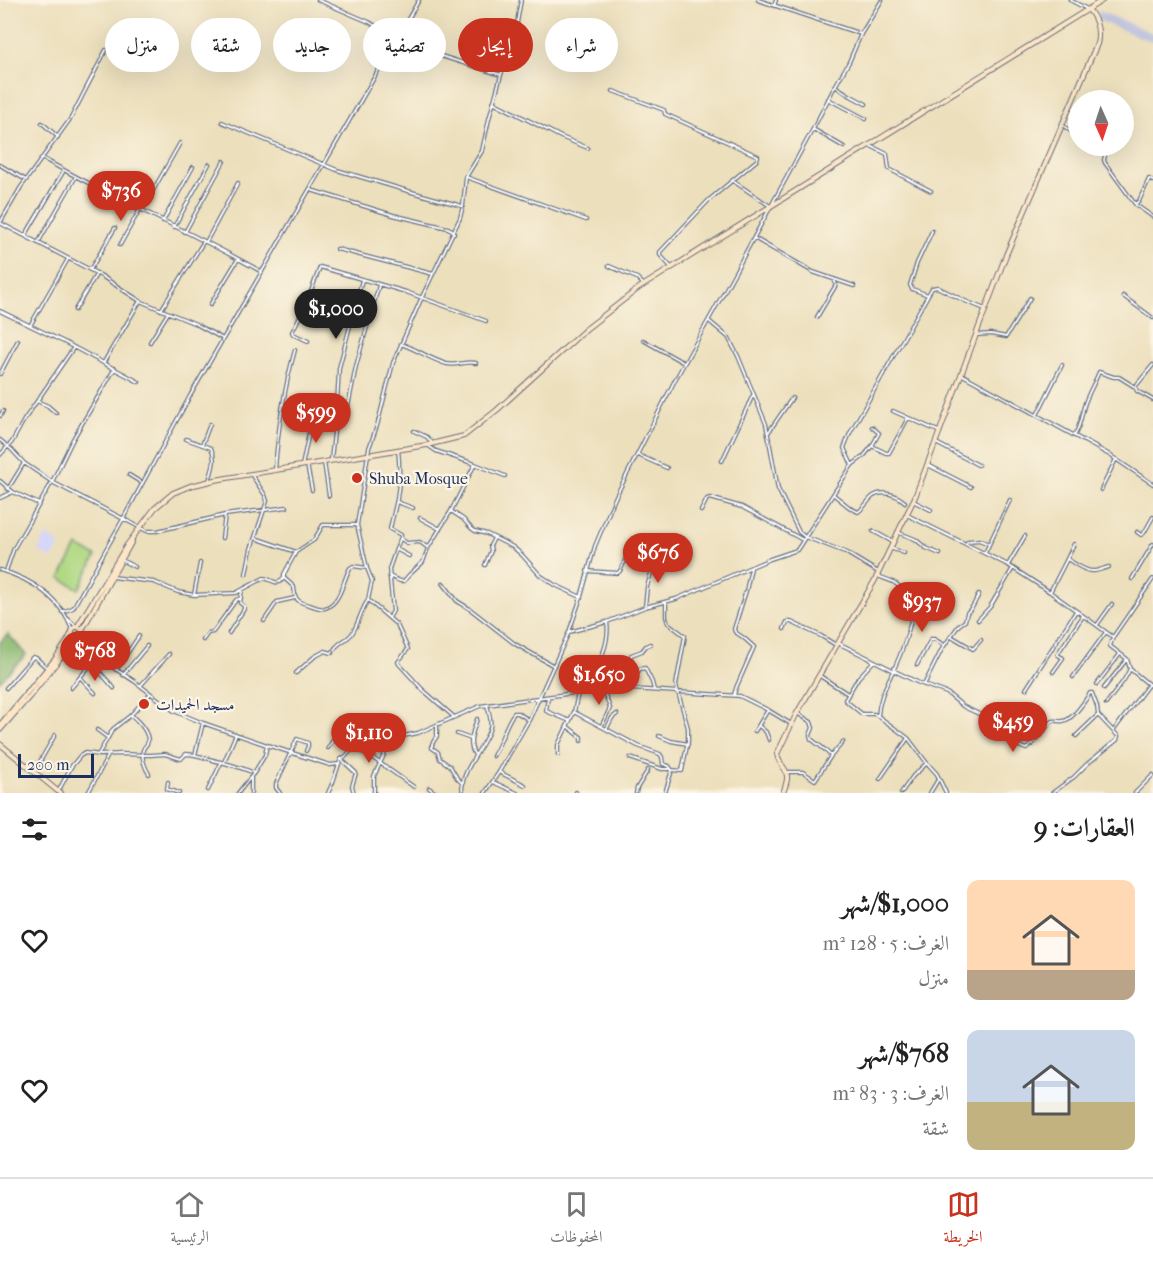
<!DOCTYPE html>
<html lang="ar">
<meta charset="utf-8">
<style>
body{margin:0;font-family:"IM FELL French Canon",Amiri,serif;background:#f6f6f6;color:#222;direction:rtl;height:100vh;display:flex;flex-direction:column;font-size:22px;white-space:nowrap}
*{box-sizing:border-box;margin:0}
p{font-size:20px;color:#767676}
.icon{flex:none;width:33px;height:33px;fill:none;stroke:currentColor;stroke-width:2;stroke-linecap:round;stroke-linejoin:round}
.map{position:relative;height:793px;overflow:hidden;direction:ltr}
.sheet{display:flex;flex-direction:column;background:#fff;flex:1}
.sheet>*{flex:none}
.top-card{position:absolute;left:18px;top:18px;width:600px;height:54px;direction:rtl;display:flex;gap:12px}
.needle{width:39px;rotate:177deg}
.fabs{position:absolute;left:1068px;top:90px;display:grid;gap:12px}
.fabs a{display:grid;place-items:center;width:66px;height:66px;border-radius:50%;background:#fff;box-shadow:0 6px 24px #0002;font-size:30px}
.scale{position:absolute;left:18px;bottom:15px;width:76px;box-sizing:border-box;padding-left:6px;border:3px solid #1b2f5e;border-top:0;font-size:16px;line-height:21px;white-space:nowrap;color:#1b2f5e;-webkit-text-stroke:4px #fcf5e5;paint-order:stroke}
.price{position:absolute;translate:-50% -51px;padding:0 14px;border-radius:21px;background:#c8321e;color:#fff;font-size:20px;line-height:39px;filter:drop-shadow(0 2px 3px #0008)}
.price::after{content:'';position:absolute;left:50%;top:36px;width:18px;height:14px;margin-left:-9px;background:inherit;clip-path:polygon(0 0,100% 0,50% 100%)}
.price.on{background:#222;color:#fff}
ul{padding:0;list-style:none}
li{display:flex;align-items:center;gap:18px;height:150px;padding:0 18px}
li span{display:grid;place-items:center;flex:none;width:168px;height:120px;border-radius:12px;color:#555}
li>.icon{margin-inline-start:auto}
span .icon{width:72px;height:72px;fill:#fffc;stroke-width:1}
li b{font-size:26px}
h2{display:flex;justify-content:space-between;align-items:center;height:72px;padding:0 18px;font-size:26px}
.pill{padding:0 21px;border-radius:27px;background:#fff;box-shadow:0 6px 24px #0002;font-size:21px;line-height:54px}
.pill.on{background:#c8321e;color:#fff}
.tabs{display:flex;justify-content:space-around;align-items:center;height:84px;border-top:2px solid #e0e0e0;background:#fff;font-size:16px;color:#767676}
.tabs a{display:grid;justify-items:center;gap:3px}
.tabs .on{color:#c8321e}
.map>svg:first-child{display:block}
.built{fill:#d6d7f8}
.industrial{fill:#bec2dd}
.green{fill:#b0d984;stroke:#668471;stroke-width:1.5}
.forest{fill:#8cb972;stroke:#547468;stroke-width:1.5}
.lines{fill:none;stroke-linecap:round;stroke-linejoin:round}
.street-casing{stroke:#646d7f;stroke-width:4.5}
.secondary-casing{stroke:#646d7f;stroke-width:6}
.street{stroke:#fff;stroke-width:2}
.secondary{stroke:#fde5c5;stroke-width:4}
.poi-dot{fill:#c8321e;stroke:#fcf5e5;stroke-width:2}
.labels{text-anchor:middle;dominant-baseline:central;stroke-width:4.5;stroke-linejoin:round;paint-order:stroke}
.poi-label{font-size:16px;fill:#1b2f5e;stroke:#fcf5e5;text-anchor:start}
</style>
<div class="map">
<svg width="1153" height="793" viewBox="0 0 1153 793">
<rect width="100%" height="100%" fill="#fcf5e5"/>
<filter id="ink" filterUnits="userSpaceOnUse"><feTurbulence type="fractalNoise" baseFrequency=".0167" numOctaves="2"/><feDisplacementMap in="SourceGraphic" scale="12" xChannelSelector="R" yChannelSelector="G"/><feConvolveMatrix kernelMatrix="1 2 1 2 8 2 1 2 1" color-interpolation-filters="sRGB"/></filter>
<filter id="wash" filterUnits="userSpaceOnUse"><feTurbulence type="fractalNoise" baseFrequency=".008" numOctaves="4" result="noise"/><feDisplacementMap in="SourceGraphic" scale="24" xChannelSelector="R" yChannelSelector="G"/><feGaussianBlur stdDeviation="1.35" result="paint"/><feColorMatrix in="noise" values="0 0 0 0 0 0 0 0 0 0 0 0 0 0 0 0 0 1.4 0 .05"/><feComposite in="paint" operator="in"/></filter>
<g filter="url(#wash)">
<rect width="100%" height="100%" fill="#ecdfbc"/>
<path class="built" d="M46 535 60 544 52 559 38 551Z"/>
<path class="industrial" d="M1099 11 1153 33V42L1097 20Z"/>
<path class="green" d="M77 546 96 556 79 589 60 578Z"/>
<path class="forest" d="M8 634 26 655 0 681V642Z"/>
</g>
<g filter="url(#ink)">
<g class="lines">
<defs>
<path id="street" d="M318 0 369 22 389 34 400 43 501 75
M758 0 861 34
M1070 0 1089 10
M774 6 776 0
M835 86 851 96 866 104
M613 91 664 110 665 114 758 156 757 160 709 200 660 252V255L671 267
M828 99 866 119
M493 102 561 137 588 148
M222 122 337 170 408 191 462 206
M42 123 58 137
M1062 125 1078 136
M813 129 844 147
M869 145 887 154 889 169 931 191
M1096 146 1106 151 1104 160 1105 163 1135 204 1139 201 1149 179 1153 181
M42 158C114 199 190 231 262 272
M0 165 26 180
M466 177 586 220
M733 181 770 206
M311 190 393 215 448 228 452 230 454 233
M1136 205 1153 217
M142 210 180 143
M163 221 193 167
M0 223 100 275 140 301 196 324 223 339
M0 223 21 187 71 118 106 50
M174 227 209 164
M185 232 224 161
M25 236 63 172
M754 238 813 272 854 286
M206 242 238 183
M38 243 75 178
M120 245 140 209
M337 249 433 274
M609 266 637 278 644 285
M90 270 115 228
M928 295 912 289 910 285 917 263 932 231
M1123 296 1153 318
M210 305 238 259
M75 310 97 273
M161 310 204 241
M0 311 64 342 139 382
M817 317 836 285 834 279
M709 321 728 337 738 356 766 424 778 489 799 532 805 537 845 552 878 572
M31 324 68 259
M976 335 991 334 1006 337 1030 298
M643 340 684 363
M308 341 293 334 292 332 307 302 320 267 406 292 486 321
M150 342 168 313
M401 344C417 349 431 360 447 364 457 366 465 361 476 363
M104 362 140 301
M0 374 18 340
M961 374 1108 454 1153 484
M1135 387 1153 365
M37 401 48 406 56 413
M337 405 339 368 362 280
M893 411 940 432
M1037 415 1062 365
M0 416 3 411
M872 427 879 433 872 446
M414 431 427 437 433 444
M768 433 792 398
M1074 436C1081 426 1081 415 1085 403 1089 392 1095 382 1099 372L1114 377H1119L1135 387 1137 391 1153 400
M186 439 211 448C217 459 212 470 209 481
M0 440 11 449 24 463 52 482 147 531H157L225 515 287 507
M936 443 978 465
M202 445 210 424
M427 445 436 451 475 464 451 511 463 519 471 528 475 531 487 534 513 547 522 555 540 575 555 585 581 597
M398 449C400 466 400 482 397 499 395 509 392 519 390 529L401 535V537L396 549 409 556
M0 455 12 442 24 420 74 347
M638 455 667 468
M331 460 337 405 348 407 356 366 379 285
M722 461 753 395
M324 462 329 496
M475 464 505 476
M307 465 312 490
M852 465 844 448 850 433 932 288 937 287 965 301 985 309
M928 465 971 487
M302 466 312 418
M275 470C278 429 284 389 295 350
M129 475 142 483
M0 481 13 492 39 504
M8 489 24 463
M1101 490 1116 459
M834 495 849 507 858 512C864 508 867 502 872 497 882 489 897 495 905 502
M0 498 13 492
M913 501 931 510
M397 502 413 508
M701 511 707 499 710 498 742 507 803 540
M907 515 1008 565 1050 592 1113 637
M420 518 440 529
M357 525 367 568 372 581 368 600 397 625 408 649 398 662 399 664 422 689 454 717
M873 531 893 542
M897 532 915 539 926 548 940 554
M1137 532 1141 535 1144 533 1153 517
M222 538 225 515
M401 539 407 543 420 542 428 548
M966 544 968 541 979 540 989 544
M890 548 904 553
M296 552 314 540 323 525H357L369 448 377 426 393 363 422 297 460 218 463 206 466 177 482 151 489 119 501 75 515 34 521 0
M985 553 1010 500
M1067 559 1074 544
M121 560 135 567
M485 565 491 551 490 546 494 538
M1008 565 1025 536
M0 570C31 579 61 598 72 630
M6 571 14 548 52 482 73 439 115 368
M587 571 618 573 620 571 630 550
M246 574 251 549 267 501 265 495 251 474
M389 576 400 581H404L409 575 423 562 428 548 451 511
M112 577 154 582 178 592 194 595 236 593 264 578C274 580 276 587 284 578V574L296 552 255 538
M284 578 294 587C295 597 295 601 306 604 312 605 320 610 325 608 341 603 343 580 350 568L353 566 367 568
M1132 579 1153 544
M1153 579 1113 637 1110 646 1127 659 1130 669 1153 688
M443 583 457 601 470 609 515 644 554 666
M1050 592 1067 559C1075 563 1085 572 1094 571 1100 571 1103 568 1109 567
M194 595 200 563
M645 607 647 587 655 559
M62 612 73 608 123 519 190 396 419 0
M389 618 393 611 389 569 396 549
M68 619 77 627
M978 620 990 607 1013 568
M264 621 277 602 295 598
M1097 625 1112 604
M784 629 787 622H791L821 636 836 645
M569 632 607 622 645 607 676 599 770 559 797 550 852 465 864 456 872 446 886 453H889L908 418
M229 633 244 609V606L240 603 242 590
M81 634 90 649
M78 636 91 652 100 659 134 681 174 711 203 723 267 745 330 765 339 764 341 759 345 757 357 744 365 739H389L418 733 480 706 603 689H631L740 696 768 710 791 724
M951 636 973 649 981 640
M203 640 208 633 213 632 236 600 241 598
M838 643 919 683 947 693 964 707 990 719 1007 735 1021 747 1026 749C1036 744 1048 723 1053 721 1057 720 1060 722 1063 721 1073 720 1085 701 1090 693H1092L1097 706 1098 715 1118 736 1117 740 1087 764 1074 777 1052 793
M874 661 858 678 845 700 862 714H874L878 716 908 738 927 763 937 774 946 793
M92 663 114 688
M917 665 931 639H934L944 645
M116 670 139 636
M1053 672 1063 658 1058 655V653L1083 616
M296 673 314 657 325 651 332 653C334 650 335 647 338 645 343 640 349 639 353 632 359 622 361 610 368 600
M633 674 638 672 640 669 645 668 652 682 654 690
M123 675 147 646
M820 676 848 694
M80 677 95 693
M1073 677 1106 632
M1097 684 1120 654
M141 685 169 654
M924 685 942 649 959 625 965 621 967 613 973 606 979 594
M6 688 33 657 36 658 47 668
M71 688 97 657
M1104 688 1127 659
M631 689V655L642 651 646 646 650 644
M1026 689 1076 611
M585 691C595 671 611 645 607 622
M578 693 574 712 638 746 660 754 662 757 663 764 669 766 672 770
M734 695 736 688 754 647 744 638 735 632 734 629 746 591 751 568
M548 697 546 711 570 721
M1106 704 1124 680 1130 669
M797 713 811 722 813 728 810 735 811 739 824 749 831 756
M131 715C138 721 148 731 148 741 147 747 145 744 143 750 141 757 145 768 149 774
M878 716C879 698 886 686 893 671 901 655 912 624 913 607L902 595C902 582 887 580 878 576
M602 725 610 708 603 689
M437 726V736L432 744V748L438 752 440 759 450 766 457 778 463 784
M567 726 581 737V741
M759 726 766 732 769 740
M607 728 612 718 617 714
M97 730 108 738
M1114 730 1148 685
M755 731 768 710
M457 734 471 739
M659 736 671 741 688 744
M1076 736 1098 715
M328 748 333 740 342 743 353 749 367 754 414 787
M98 755 113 729 131 715 150 694
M195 755 203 723
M475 755C467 743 473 732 477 719
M558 755V745L574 712
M493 756C502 742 504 726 514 713H518L529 720
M630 758 662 769H671
M341 759 356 773 352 786 354 793
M224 762 236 734
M34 772 55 735
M499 772 525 785
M787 772H803L815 780 831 756 843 742
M880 779 908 738
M168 782 167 789 179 793
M493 782 517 793
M429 788 436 793
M208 790 221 763
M58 792 71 767 80 756 85 753 101 755 120 754 151 755 165 754 181 759 186 754C198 754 209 760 221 762 232 765 243 768 254 773
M88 793 109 754
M238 793 254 773 265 755 267 745
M251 793V777
M280 793 276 788V784L297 739 308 743V746L306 751
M328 793 333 782 339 764
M374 793V776L384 755 389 739
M463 793C457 775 485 746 490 728 492 721 489 712 487 705
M485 793 499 772 529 720 569 632 581 597 595 546 615 498 675 380 722 296 813 129 833 90 849 62 861 34 882 0
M576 793V792
M636 793 637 788 648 770
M665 793 672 770 682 771 688 741V728L676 685 685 636 668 623 666 617V602
M901 793 913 776 927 763
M930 793 939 778
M1135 793 1153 775"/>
<path id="secondary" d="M77 627 127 545 155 508 173 493 190 486 215 480 427 445 464 436 497 410 586 329 639 288 1103 0
M72 632a5 5 0 1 1 10 0a5 5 0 1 1-10 0Z
M82 630 132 541
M0 725 56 658 67 642 72 632
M0 730 30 696 78 636
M0 744 60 793
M783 793C786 784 790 776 784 768 780 762 778 761 777 754L797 713 875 580 915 497 1006 255 1097 44C1100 31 1097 20 1089 10"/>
</defs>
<use href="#street" class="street-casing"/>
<use href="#secondary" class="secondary-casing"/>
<use href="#street" class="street"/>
<use href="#secondary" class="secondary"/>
</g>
</g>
<g class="poi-dot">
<circle cx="357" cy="478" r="6"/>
<circle cx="144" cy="704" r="6"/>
</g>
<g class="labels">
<g class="poi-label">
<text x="369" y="478">Shuba Mosque</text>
<text x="156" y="704">مسجد الحميدات</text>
</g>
</g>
</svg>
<div class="fabs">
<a><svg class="needle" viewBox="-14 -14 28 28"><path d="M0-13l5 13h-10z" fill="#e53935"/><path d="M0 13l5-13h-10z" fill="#767676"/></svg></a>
</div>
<div class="scale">200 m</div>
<b class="price" style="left:121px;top:222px">$736</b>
<b class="price on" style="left:336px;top:340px">$1,000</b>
<b class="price" style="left:316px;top:444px">$599</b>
<b class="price" style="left:658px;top:584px">$676</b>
<b class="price" style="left:922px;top:633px">$937</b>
<b class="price" style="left:95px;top:682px">$768</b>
<b class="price" style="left:599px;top:706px">$1,650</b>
<b class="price" style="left:1013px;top:753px">$459</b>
<b class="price" style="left:369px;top:764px">$1,110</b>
<div class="top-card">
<a class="pill">شراء</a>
<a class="pill on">إيجار</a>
<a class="pill">تصفية</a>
<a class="pill">جديد</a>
<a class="pill">شقة</a>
<a class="pill">منزل</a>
</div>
</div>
<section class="sheet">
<h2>العقارات: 9<svg class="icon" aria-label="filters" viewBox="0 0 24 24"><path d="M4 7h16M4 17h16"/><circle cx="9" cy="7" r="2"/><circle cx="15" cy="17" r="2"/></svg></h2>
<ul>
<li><span style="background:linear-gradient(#ffd9b3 75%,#b9a48a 0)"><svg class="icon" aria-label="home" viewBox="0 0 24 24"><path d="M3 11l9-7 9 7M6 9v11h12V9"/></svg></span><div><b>$1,000/شهر</b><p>الغرف: 5 · 128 m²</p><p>منزل</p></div><svg class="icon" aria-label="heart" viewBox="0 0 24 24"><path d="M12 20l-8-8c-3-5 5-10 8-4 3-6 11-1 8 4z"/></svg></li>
<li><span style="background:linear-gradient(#c9d6e8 60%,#c2b280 0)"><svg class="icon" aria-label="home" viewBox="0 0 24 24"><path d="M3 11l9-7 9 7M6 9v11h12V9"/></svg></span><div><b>$768/شهر</b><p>الغرف: 3 · 83 m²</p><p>شقة</p></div><svg class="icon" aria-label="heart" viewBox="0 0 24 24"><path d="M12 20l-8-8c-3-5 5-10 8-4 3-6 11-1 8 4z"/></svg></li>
</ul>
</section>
<nav class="tabs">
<a class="on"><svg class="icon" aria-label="map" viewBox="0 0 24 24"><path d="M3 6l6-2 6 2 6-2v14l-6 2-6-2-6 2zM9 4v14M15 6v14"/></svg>الخريطة</a>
<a><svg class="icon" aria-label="saved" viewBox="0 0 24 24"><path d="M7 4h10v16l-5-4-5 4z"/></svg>المحفوظات</a>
<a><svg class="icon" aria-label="home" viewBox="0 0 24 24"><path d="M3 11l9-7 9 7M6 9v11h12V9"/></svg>الرئيسية</a>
</nav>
